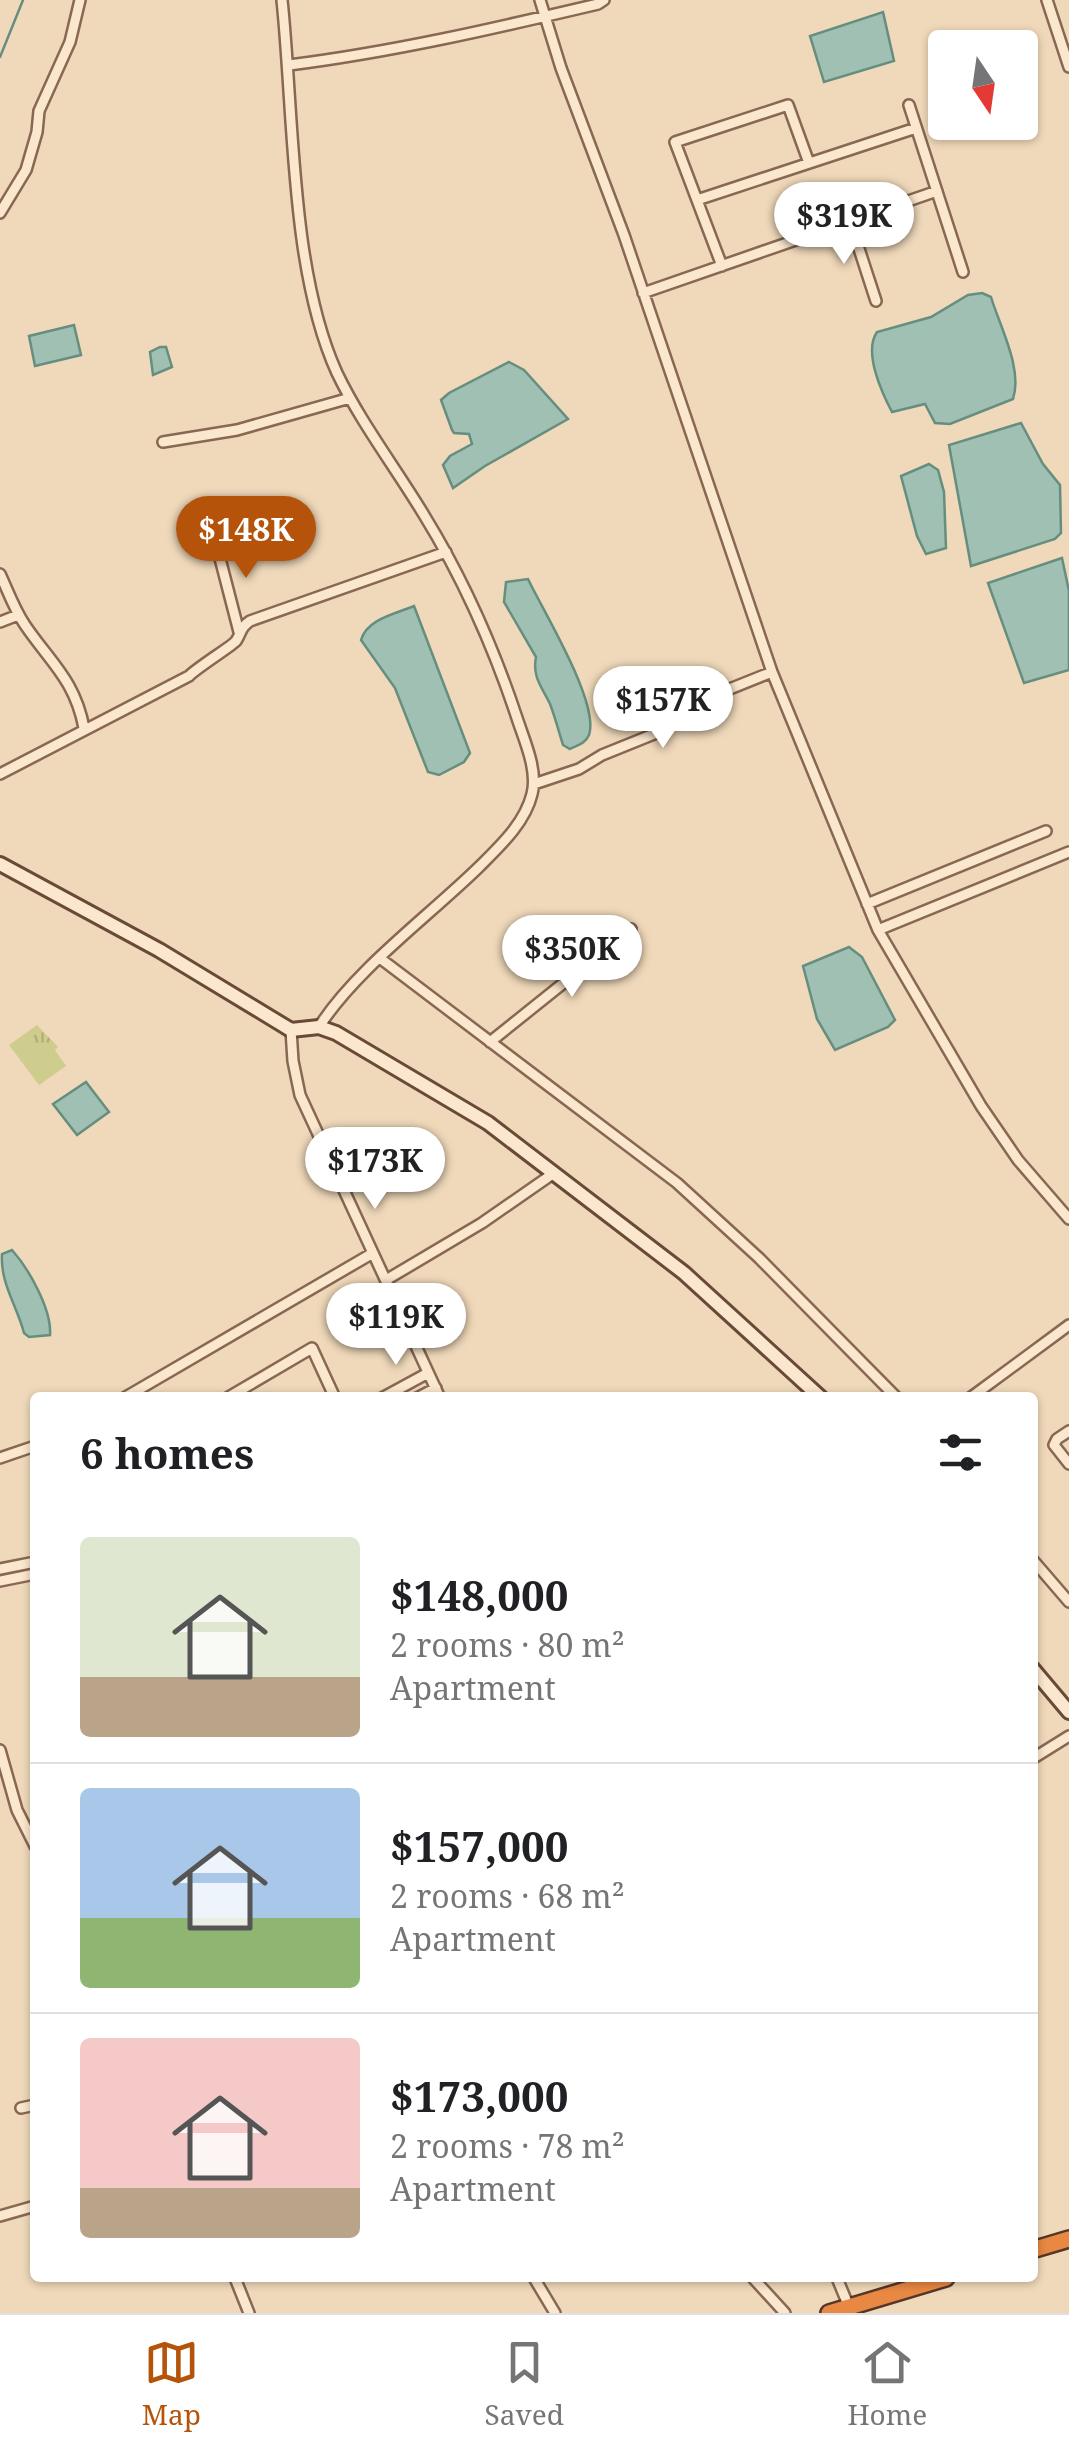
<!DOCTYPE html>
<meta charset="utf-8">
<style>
body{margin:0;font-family:"Noto Serif",serif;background:#f6f6f6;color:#202124;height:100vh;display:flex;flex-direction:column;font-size:38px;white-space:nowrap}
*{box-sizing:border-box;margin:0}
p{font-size:32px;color:#757577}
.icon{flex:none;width:55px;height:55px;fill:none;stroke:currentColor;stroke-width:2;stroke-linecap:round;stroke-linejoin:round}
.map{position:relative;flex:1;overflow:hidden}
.panel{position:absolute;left:30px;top:1392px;width:1008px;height:890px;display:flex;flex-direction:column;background:#fff;border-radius:10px;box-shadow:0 2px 8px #0004}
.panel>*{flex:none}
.needle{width:65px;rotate:167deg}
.fabs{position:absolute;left:928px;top:30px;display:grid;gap:20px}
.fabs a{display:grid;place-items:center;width:110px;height:110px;border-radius:10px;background:#fff;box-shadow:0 2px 8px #0004;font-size:50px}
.price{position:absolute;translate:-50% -85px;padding:0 22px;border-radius:35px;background:#fff;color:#222;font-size:32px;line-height:65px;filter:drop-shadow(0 2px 5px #0008)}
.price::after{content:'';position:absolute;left:50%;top:60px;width:30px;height:22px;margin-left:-15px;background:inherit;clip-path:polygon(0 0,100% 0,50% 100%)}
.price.on{background:#b45309;color:#fff}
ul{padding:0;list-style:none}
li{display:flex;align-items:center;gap:30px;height:250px;padding:0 50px}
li+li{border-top:2px solid #e0e0e0}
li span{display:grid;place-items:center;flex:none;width:280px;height:200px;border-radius:10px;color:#555}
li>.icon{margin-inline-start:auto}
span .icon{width:120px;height:120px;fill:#fffc;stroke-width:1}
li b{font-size:42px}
h2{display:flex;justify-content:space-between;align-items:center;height:120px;padding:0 50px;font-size:42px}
.tabs{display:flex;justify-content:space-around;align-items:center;height:140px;border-top:2px solid #e0e0e0;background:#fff;font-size:28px;color:#757577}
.tabs a{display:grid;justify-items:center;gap:5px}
.tabs .on{color:#b45309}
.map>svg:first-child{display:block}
.grass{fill:url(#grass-tufts)}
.water{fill:#9fc0b2;stroke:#668e7f;stroke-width:2.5}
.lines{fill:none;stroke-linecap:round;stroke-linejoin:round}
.stream{stroke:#668e7f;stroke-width:2.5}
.street-casing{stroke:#886853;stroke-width:14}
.secondary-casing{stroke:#694937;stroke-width:18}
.highway-casing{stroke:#553729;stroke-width:20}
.street{stroke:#fbe7cd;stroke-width:9}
.secondary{stroke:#fbe7cd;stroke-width:12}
.highway{stroke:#e88843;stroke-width:15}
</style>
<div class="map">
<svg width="1069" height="2313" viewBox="0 0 1069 2313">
<defs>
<pattern id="grass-tufts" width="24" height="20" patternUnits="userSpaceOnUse" patternTransform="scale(2.5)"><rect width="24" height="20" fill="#cecd8e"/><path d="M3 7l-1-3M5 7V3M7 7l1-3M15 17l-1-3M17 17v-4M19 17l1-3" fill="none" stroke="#b2b07a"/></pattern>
</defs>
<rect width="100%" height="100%" fill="#f0d9ba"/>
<path class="grass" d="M37 1025 58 1047 55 1050 66 1066 39 1085 9 1045Z"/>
<path class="water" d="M883 12 894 61 824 82 810 36Z
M982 293 991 297C1000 327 1023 369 1013 399L950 424 935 423 925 404 892 412C882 393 863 352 877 332L931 317 968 295Z
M74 325 81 355 35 366 29 336Z
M160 347H166L172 367 153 375 150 352Z
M509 362 524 370 568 419 485 466 453 488 443 465 450 456 472 444 469 434 454 433 452 430 441 400 449 393Z
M1021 423 1043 464 1060 485 1061 533 1055 539 971 566 949 445Z
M929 464 938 470 944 492 946 548 926 554 917 536 901 476Z
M1062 558 1069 591V670L1024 683 988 583Z
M528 579C543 611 600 703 589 735 585 744 578 745 570 749L563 745C559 732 555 717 550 704 542 687 532 677 536 657L504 602 506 582Z
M414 606 470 753 464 762 439 775 428 772 395 688 361 640C367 619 395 614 414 606Z
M849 947 862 957 895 1020 888 1027 835 1050 817 1019 803 966Z
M86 1082 109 1112 77 1135 53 1104Z
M12 1250C29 1269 52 1310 50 1335L29 1337 24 1333C17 1306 0 1283 2 1254Z"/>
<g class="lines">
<path class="stream" d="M0 57 23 0"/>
<defs>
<path id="street" d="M282 0C294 114 290 270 337 373 361 423 395 467 424 515 464 580 494 648 518 721 525 742 538 771 532 794 525 823 500 846 479 867 430 915 355 970 319 1027
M540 0 561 68 624 235 772 672 878 930 981 1106 1018 1160 1069 1219
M1047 0 1069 67
M289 65C393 52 496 28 598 4L604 0
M909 105 963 272
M697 200 916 128
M0 213 26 170 37 132 39 111 70 42 80 0
M850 221 876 301
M722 266 675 142 788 105 809 163
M643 293 937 191
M163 442 237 430 350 398
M215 539 239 632
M0 574C8 591 14 609 25 625 50 662 75 680 84 728
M0 622 18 615
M0 774 189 676C198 667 232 646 236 641 242 632 240 628 250 621L446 552
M534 784 579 769 602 755 654 734 665 715 772 672
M867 904 1046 831
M878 930 1069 852
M381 959 677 1183 759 1258 897 1398
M291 1030 293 1061 300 1095 440 1398
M490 1042 631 929
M386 1280 482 1223 554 1173
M124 1398 373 1253
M227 1398 312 1348 335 1398
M382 1398 428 1373
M417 1398 436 1388
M970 1398 1069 1325
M1069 1431 1057 1439 1054 1445 1069 1464
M0 1458 35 1446
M1032 1559 1069 1602
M0 1569 35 1562
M0 1581 35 1574
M0 1750 17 1810 35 1846
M1032 1759 1069 1736
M21 2108 35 2105
M0 2216 35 2206
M235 2278 249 2313
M534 2278 555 2313
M753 2278 785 2313
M837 2278 849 2307"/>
<path id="secondary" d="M0 864 159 950 291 1030 319 1027 336 1033 488 1123 684 1273 821 1398
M1032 1668 1069 1712"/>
<path id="highway" d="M1032 2250 1069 2239
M829 2313 946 2278"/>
</defs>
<use href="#street" class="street-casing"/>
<use href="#secondary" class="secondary-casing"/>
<use href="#highway" class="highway-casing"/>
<use href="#street" class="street"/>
<use href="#secondary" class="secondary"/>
<use href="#highway" class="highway"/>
</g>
</svg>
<div class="fabs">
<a><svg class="needle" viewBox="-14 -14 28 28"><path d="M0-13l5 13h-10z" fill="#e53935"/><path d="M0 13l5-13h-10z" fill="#757577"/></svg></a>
</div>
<b class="price" style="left:844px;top:267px">$319K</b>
<b class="price on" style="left:246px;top:581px">$148K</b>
<b class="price" style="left:663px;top:751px">$157K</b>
<b class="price" style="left:572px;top:1000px">$350K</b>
<b class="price" style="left:375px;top:1212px">$173K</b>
<b class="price" style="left:396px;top:1368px">$119K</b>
<section class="panel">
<h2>6 homes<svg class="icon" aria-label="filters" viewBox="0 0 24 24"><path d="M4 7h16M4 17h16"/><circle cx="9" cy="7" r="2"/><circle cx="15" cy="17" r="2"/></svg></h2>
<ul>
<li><span style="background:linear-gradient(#dfe7d0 70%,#b9a48a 0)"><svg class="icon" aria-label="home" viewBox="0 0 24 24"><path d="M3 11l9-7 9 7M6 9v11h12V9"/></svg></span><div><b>$148,000</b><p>2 rooms · 80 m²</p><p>Apartment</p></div></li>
<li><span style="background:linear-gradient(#a9c7e8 65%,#8fb573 0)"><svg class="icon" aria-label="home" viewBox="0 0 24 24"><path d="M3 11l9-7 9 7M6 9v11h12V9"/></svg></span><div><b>$157,000</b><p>2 rooms · 68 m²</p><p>Apartment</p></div></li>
<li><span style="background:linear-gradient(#f6c9c9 75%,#b9a48a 0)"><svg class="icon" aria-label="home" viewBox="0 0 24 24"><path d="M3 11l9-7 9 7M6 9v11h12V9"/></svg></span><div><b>$173,000</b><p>2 rooms · 78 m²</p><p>Apartment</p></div></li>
</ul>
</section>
</div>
<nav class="tabs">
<a class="on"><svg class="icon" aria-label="map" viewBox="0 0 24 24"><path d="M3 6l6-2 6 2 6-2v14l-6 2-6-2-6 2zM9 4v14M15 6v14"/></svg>Map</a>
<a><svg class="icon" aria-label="saved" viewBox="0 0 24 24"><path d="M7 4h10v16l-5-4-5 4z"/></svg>Saved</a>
<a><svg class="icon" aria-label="home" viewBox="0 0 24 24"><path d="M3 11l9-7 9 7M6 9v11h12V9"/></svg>Home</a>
</nav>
